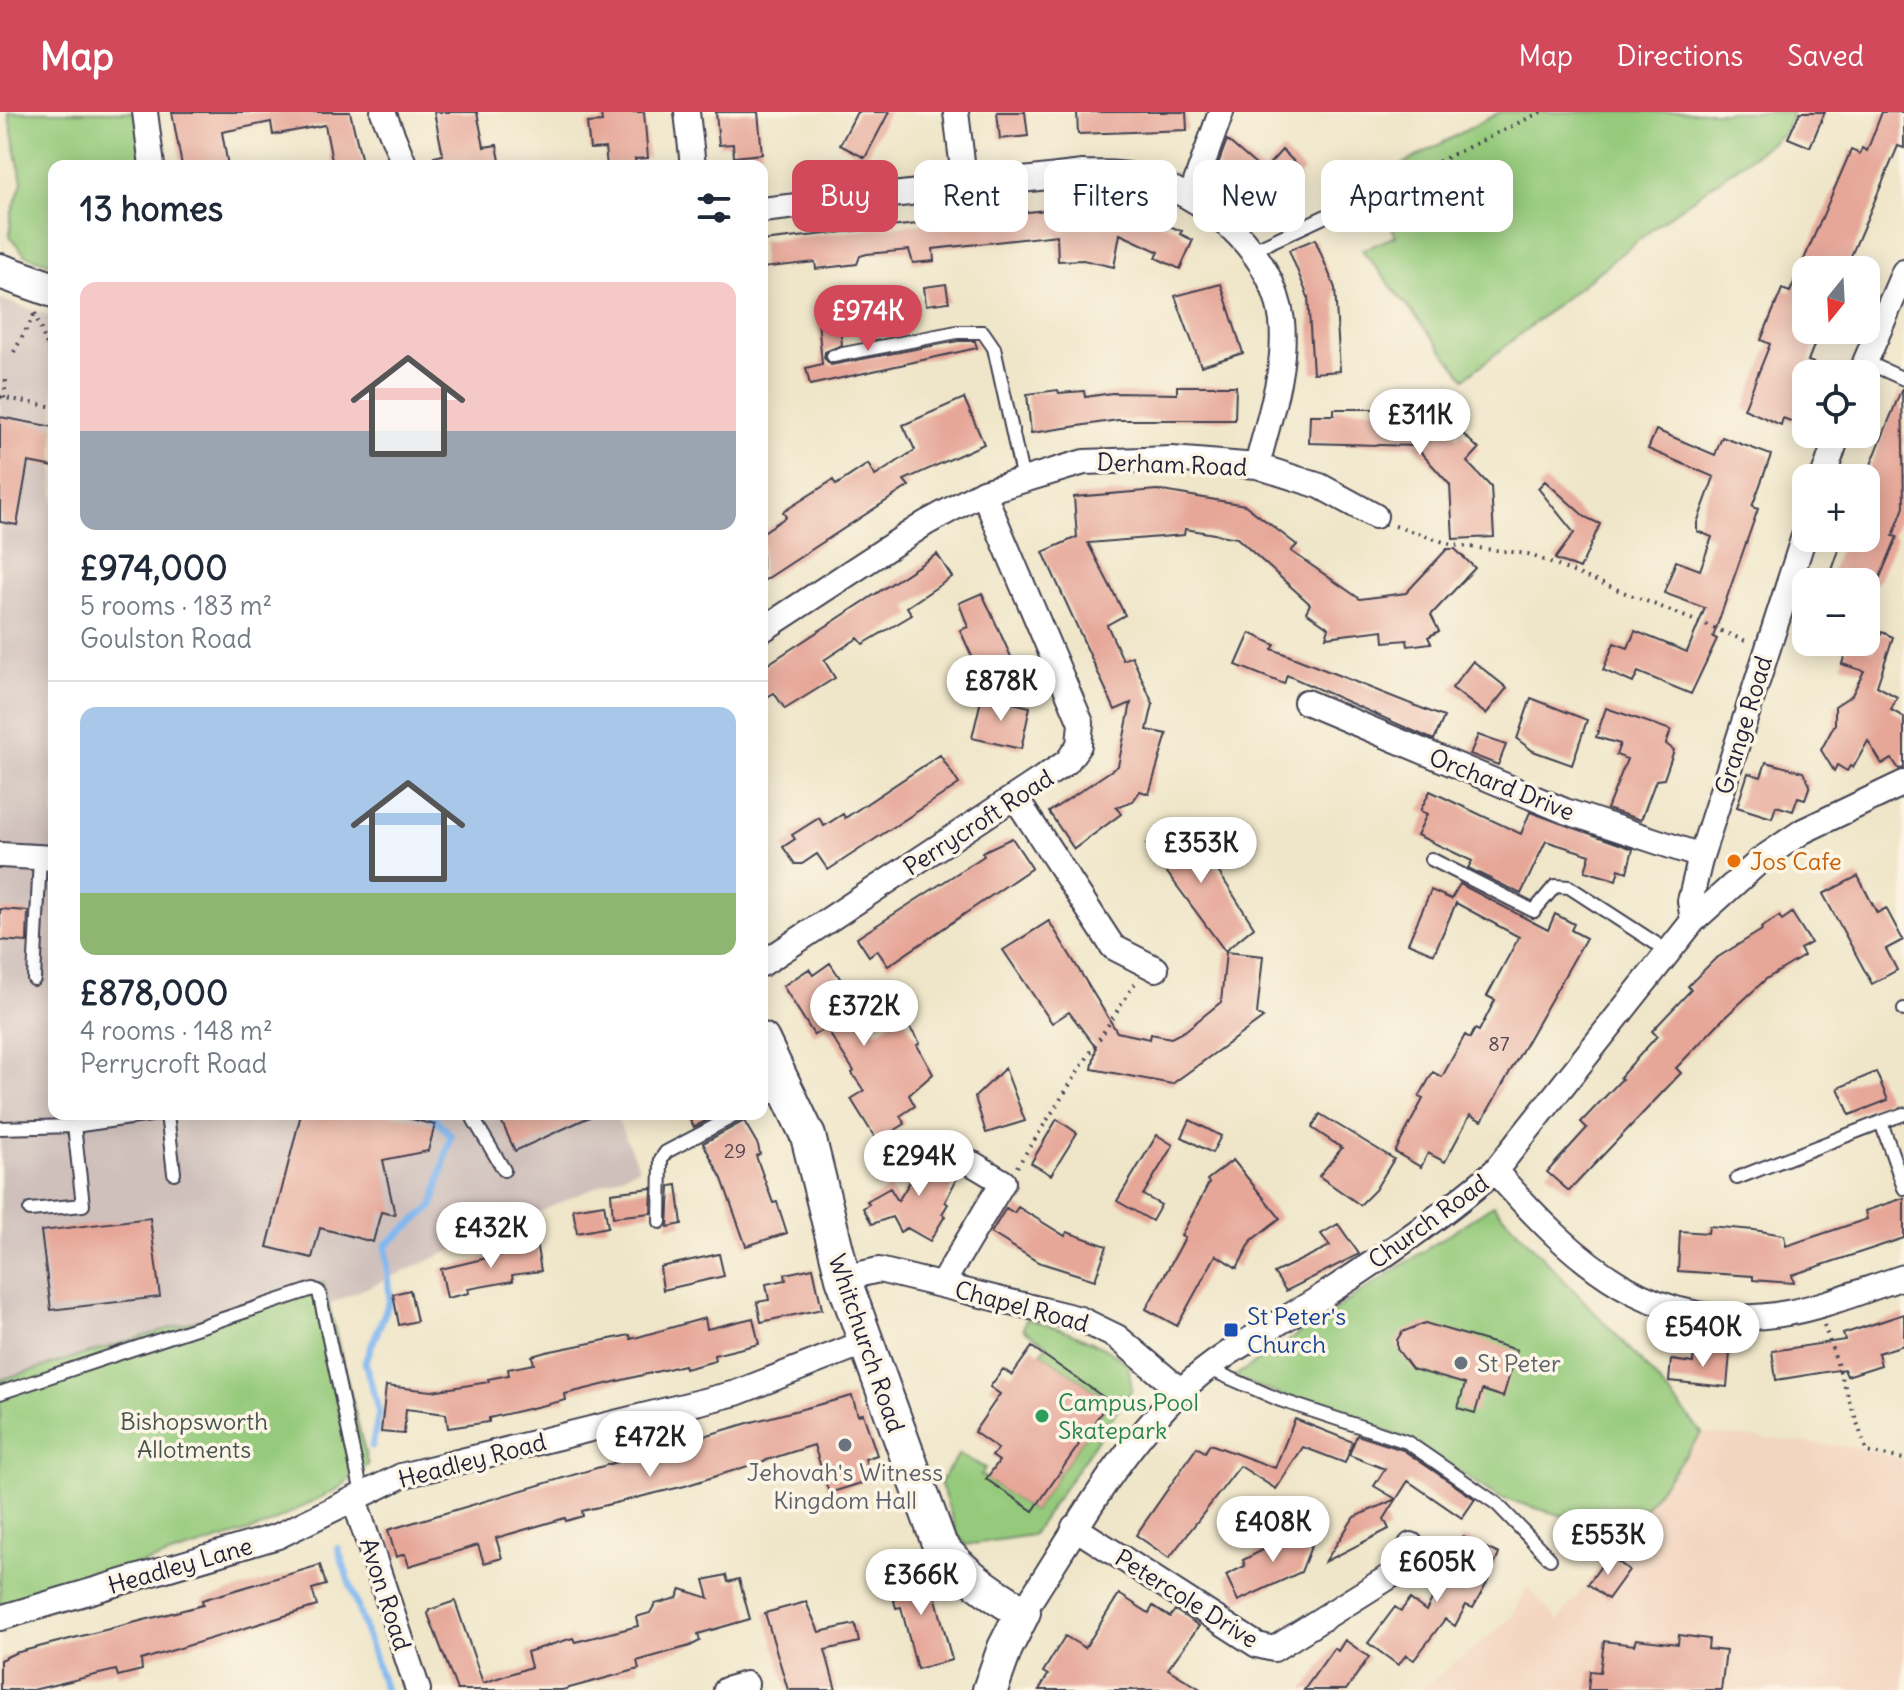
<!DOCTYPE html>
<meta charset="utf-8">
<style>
body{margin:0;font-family:Delius,sans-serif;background:#f2f2f3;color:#1f2937;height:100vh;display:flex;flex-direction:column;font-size:30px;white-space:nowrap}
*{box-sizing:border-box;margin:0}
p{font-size:26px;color:#747a83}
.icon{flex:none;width:44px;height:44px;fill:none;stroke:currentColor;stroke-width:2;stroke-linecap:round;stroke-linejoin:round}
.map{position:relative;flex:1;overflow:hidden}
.details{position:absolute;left:48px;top:48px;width:720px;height:960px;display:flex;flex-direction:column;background:#fff;border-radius:16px;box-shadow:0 4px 20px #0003}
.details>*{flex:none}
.hud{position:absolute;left:792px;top:48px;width:760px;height:72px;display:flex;gap:16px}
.needle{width:52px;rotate:198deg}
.fabs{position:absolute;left:1792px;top:144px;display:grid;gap:16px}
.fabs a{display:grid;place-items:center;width:88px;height:88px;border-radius:16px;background:#fff;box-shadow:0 4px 20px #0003;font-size:40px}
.price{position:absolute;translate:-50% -68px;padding:0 18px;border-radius:28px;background:#fff;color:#222;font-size:26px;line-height:52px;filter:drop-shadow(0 2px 4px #0008)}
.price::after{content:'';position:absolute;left:50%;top:48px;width:24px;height:18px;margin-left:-12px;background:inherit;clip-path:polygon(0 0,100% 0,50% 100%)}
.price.selected{background:#d1495b;color:#fff}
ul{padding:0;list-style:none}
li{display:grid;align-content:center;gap:16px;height:424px;padding:0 32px}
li+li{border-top:2px solid #e0e1e3}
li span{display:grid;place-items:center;height:248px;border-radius:16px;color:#555}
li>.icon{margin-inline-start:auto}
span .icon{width:144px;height:144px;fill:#fffc;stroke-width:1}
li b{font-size:34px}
h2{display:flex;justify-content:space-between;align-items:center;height:96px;padding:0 32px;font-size:34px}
.pill{padding:0 28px;border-radius:16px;background:#fff;box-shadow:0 4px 20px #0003;font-size:28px;line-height:72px}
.pill.selected{background:#d1495b;color:#fff}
header{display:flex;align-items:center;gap:48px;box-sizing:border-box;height:112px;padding:0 40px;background:#d1495b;color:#fff}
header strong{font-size:38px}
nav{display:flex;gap:44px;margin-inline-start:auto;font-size:28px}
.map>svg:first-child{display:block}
.built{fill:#f3d4bf}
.industrial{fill:#cfc0bb}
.green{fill:#95ca7c;stroke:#5c765c;stroke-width:2}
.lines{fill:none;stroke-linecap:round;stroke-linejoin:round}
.stream{stroke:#81b8f0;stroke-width:7}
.building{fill:#e6a799}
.lane-casing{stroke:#413f50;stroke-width:16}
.street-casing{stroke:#413f50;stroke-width:28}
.secondary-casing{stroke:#413f50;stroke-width:38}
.path{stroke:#413f50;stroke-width:4;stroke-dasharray:2 6;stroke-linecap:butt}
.lane{stroke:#fff;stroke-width:12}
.street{stroke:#fff;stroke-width:24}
.secondary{stroke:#fff;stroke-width:34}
.food-dot{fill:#e8710a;stroke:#fcf5e5;stroke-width:3}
.transit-dot{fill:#1a4fb4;stroke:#fcf5e5;stroke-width:3}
.worship-dot{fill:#6b7280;stroke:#fcf5e5;stroke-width:3}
.leisure-dot{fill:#2e9e5b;stroke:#fcf5e5;stroke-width:3}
.labels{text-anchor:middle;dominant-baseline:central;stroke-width:7;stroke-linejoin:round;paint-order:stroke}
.number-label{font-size:20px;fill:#534352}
.street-label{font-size:24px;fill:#22223b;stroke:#fcf5e5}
.food-label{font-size:24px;fill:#c56008;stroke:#fcf5e5;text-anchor:start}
.transit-label{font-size:24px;fill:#164399;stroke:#fcf5e5;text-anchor:start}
.worship-label{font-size:24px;fill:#5b616d;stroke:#fcf5e5;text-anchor:start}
.leisure-label{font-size:24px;fill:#27864d;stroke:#fcf5e5;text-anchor:start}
.park-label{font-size:24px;fill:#44544e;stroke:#fcf5e5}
</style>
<header>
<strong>Map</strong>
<nav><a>Map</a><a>Directions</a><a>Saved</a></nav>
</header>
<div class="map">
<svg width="1904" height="1578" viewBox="0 0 1904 1578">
<rect width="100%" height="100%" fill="#fcf5e5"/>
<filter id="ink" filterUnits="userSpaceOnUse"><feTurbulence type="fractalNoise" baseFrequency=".0125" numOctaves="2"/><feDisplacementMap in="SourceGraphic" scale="16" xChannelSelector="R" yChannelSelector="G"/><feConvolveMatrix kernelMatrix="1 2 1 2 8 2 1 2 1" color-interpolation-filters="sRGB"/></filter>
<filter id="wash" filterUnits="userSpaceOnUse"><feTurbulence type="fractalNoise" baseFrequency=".006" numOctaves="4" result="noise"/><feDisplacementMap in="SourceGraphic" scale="32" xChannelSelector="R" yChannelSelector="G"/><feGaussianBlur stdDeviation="1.8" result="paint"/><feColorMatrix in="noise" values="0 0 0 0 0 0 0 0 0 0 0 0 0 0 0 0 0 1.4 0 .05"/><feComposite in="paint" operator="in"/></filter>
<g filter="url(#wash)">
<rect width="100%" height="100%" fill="#efe6c9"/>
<path class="built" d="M1702 1321 1853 1335 1904 1348V1578H1421L1511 1506 1527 1473 1558 1509Z"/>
<path class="industrial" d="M0 187 54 205V1002H615L639 1056 330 1192 324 1169 0 1267Z"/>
<path class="green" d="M8 0H136L143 54H54V153L25 143 10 124 11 103 22 70Z
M1500 0H1793L1783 22 1661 110 1465 266 1362 138 1396 124 1369 70Z
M1493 1093 1640 1248 1702 1321 1625 1422 1498 1385 1409 1327 1232 1266Z
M323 1170 368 1353 339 1376 263 1415 0 1495V1268Z
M1026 1207C1065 1217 1095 1228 1128 1252L1132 1277 1032 1423 966 1433 958 1423 940 1370 959 1342 985 1356 981 1363 1033 1399 1109 1289 1041 1241 1047 1233 1023 1217Z"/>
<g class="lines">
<path class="stream" d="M372 1334 379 1301 365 1250 390 1188 386 1133 433 1094 451 1023 430 1002
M338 1436 385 1578"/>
</g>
<g id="blocks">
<path class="building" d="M172 0H350L363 54H333L325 13 273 23 271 10 222 20 228 54H182Z
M434 0H477L484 35 497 33 501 54H435L434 45 443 43Z
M601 0H644L648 46 635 47 636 54H607L605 36 590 37 587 11 602 10Z
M716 0H758L762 42 734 45 733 32 719 33Z
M857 0H889L865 46 840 33Z
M997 0H1025L1028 24 1000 27Z
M1077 0H1186L1187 18 1078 22Z
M1800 0H1825L1810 35 1788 26Z
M1882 0H1904V36L1898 34 1845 158H1806V218H1820L1808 249 1814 251 1810 262H1806V279L1793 310 1783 306 1781 313 1744 297 1770 232 1761 228 1782 177 1790 180 1851 38 1860 42 1862 36 1867 39Z
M1227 28 1263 59 1282 38 1304 59 1283 80 1294 90 1277 108 1217 55Z
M1082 91H1110L1182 119 1180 122 1193 128 1180 157 1156 146 1159 140 1120 122 1114 155 1083 148 1058 149 1057 123 933 137 934 149 913 151 909 138 867 142 860 144 857 152 816 157 815 150 762 156V129L1082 94Z
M1315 127 1335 176 1340 259 1313 261 1308 185 1289 138Z
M946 172 949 190 926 193 924 175Z
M1221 172 1243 241 1201 254 1175 184Z
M838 195 842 233 825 240 824 246 831 253 958 229H975L977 236 810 273 806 256 822 252 817 197Z
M1177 274H1236L1235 308H1118L1031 321 1027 282 1058 278 1059 281 1084 279 1085 285 1112 281 1177 282Z
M1902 276 1904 395 1893 424 1897 425 1878 470H1828L1843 426H1866V365Z
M964 286 984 332 904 368 909 374 762 470V421L786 405 783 400 833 368 836 373 868 352 875 364 915 338 903 313Z
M1425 293 1458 326 1462 321 1479 337 1467 350 1491 375 1494 425 1453 427 1450 373 1415 334 1309 331 1310 303H1334V297H1385V304L1420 306Z
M0 305 54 315V355L28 350 17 413 0 410Z
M1656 318 1715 343 1722 325 1771 343 1752 395 1758 397 1713 525 1717 527 1691 582 1638 560 1633 571 1603 558 1614 531 1628 536 1635 519 1687 540 1705 496 1664 481 1676 449 1700 458 1712 425 1697 419V411L1714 365 1648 337Z
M1545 369 1585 405 1600 412 1580 457 1555 447 1574 421 1538 376Z
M1157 378 1245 393 1297 433 1291 439 1360 487 1406 481 1447 437H1455L1475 456 1431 503 1439 519 1428 525 1431 531 1408 534 1407 528 1384 530 1383 518 1326 525 1329 516 1306 500 1310 492 1237 426 1185 417 1184 423 1088 431 1125 503 1107 513 1123 548 1132 544 1153 592 1147 618 1167 622 1149 682 1140 679 1133 689 1116 695 1121 702 1074 737 1049 700 1118 654 1131 591 1115 598 1043 440 1077 425 1074 385Z
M937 442 952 465 907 495 912 503 863 532 858 526 824 548 835 566 785 597 774 581 762 588V556Z
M982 481 1017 558 985 572 989 552 978 558 960 518 968 515 959 491Z
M1882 520 1893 525 1877 574 1897 585 1891 598 1904 605V656L1899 657 1892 647 1882 652 1868 629 1853 656 1850 654 1847 659 1837 653 1834 659 1821 638 1835 612V594L1852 583 1864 559 1842 552 1848 531 1873 539Z
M1250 521 1275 533 1272 537 1444 605 1434 628 1287 563 1284 572 1236 553Z
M1473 549 1507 576 1486 602 1452 576Z
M982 584 1030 595 1021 637 972 626Z
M1531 586 1587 608 1572 653 1533 639 1517 627Z
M1606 596 1671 618 1666 632 1674 638 1664 667 1656 668 1641 708 1607 697 1627 647 1616 643 1620 632 1596 625Z
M1478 623 1506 633 1498 653 1470 642Z
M940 643 959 672 828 758 817 742 802 752H795L783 735 795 727 792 723 819 706 824 714 843 702 845 706Z
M1766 650 1803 660 1810 673 1805 687 1798 685 1793 699 1776 694 1772 706 1737 695 1748 661 1761 665Z
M1430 679 1521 722 1530 700 1633 737 1627 760 1619 757 1616 768 1585 759 1590 743 1546 729 1521 782 1468 756 1472 749 1417 723 1427 702 1420 699Z
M1176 710 1218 759 1254 815 1225 839 1146 732Z
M1012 726 1032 756 888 854 877 838 869 844 857 826 984 744 982 740Z
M1858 764 1877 801 1886 796 1903 828 1886 837 1897 858 1872 872 1823 782Z
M1460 772 1548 818 1555 802 1574 812 1571 818 1586 826 1482 1009 1470 1003 1445 1050 1428 1041 1421 1055 1395 1040 1423 987 1419 985 1433 960 1442 965 1465 923 1470 926 1475 917 1479 919 1495 888 1487 884 1519 825 1456 791 1434 842 1408 831 1431 778 1451 787Z
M0 797 28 799 27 830 0 828Z
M1792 801 1811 831 1800 837 1804 844 1766 867 1722 908 1676 956 1681 961 1569 1079 1547 1060 1587 1016 1581 1010 1622 967 1620 965 1657 924 1652 919 1691 878 1688 874 1715 847 1762 818 1761 816 1779 804 1782 808Z
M1049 809 1117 920 1150 927 1151 922 1171 926 1185 919 1221 890 1226 840 1263 844 1257 902 1263 906 1172 972 1092 957 1096 936 1069 900 1052 911 1003 838Z
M830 851 876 920 901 903 920 931 917 933 933 962 909 983 915 994 900 1004 905 1012 877 1029 851 987 864 979 852 961 854 959 826 916 814 923 783 874 809 857 813 863Z
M1005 956 1025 1009 986 1021 975 985Z
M1876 960 1888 988 1850 1003 1838 976Z
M301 1002H392L435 1013 428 1039 383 1048 395 1103 381 1100 373 1130 320 1116 312 1146 267 1135Z
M498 1002H596L515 1039Z
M687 1002H719L694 1015Z
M1320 1002 1394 1047 1375 1078 1360 1093 1319 1064 1342 1036 1312 1016Z
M1057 1007 1077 1021 1051 1063 1031 1051Z
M1190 1008 1221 1024 1212 1041 1182 1025Z
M744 1009 758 1033 760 1042 756 1044 773 1091 777 1090 787 1121 746 1134 722 1067 703 1031Z
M1157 1023 1173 1033 1143 1083 1161 1093 1152 1109 1117 1089Z
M931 1036 958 1052 960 1060 945 1090 948 1092 942 1102 945 1104 930 1129 907 1116 900 1120 892 1105 872 1112 863 1096 869 1092 867 1089 890 1076 898 1089Z
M1233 1048 1280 1106 1252 1128 1237 1156 1216 1143 1177 1214 1146 1197 1185 1126 1181 1124 1209 1071 1207 1068Z
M677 1073 682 1112 668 1115 670 1074Z
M652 1076 651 1101 613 1105 611 1081Z
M1904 1086V1126L1792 1163 1794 1171 1753 1168V1164L1678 1159 1680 1119 1708 1121 1709 1114 1754 1118 1784 1123 1786 1134 1867 1107 1865 1099Z
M604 1092 608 1115 577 1121 573 1097Z
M1018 1095 1065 1124 1067 1120 1107 1134 1095 1168 1038 1150 991 1121 1006 1096 1014 1101Z
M150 1106 160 1185 51 1198 41 1119Z
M1338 1112 1359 1142 1286 1179 1274 1161 1330 1134 1321 1122Z
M536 1130 541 1159 512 1163 513 1169 468 1177 469 1181 447 1186 441 1157 512 1140 511 1134Z
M719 1142 724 1164 663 1178 660 1155Z
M813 1156 822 1197 761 1210 757 1190 769 1188 766 1172 786 1168 785 1162Z
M410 1178 417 1209 399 1213 393 1182Z
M1904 1202V1233L1878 1241 1881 1253 1847 1264 1844 1257 1776 1268 1772 1239 1845 1228 1843 1222Z
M705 1206 707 1217 753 1206 759 1232 714 1243 715 1249 685 1257 684 1253 565 1282 566 1288 489 1306V1310L448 1316 446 1302 406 1297 404 1322 381 1320 386 1274 432 1279 489 1270 488 1267 509 1263 508 1257 534 1252 532 1244 546 1240 630 1223 631 1227Z
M1425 1211 1517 1238 1503 1285 1482 1278 1475 1301 1458 1296 1465 1272 1412 1257 1397 1237V1228L1402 1220Z
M1032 1235 1109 1289 1033 1399 986 1367 999 1349 992 1344 998 1337 974 1320 1000 1282 990 1275 1003 1257 1012 1263Z
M1694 1237 1730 1241 1727 1275 1669 1269 1671 1248 1693 1251Z
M852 1284 858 1303 863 1302 877 1343 865 1347 871 1368 829 1381 814 1333 685 1374 582 1399 583 1404 566 1409 565 1406 496 1426 502 1446 484 1451 478 1433 409 1454 405 1442 396 1445 388 1418 748 1311Z
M1295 1307 1353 1330 1345 1351 1303 1335 1276 1377 1240 1354 1169 1446 1136 1423 1197 1335 1205 1340 1210 1332 1275 1356Z
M1357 1323 1403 1338 1475 1387 1462 1406 1408 1369 1384 1407 1389 1417 1325 1450 1354 1405 1396 1387 1374 1374 1385 1357 1349 1343Z
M1321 1409 1301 1460 1238 1489 1226 1463 1245 1454 1243 1448Z
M1463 1425 1499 1442 1487 1471 1473 1496 1466 1493 1455 1514 1445 1507 1414 1548 1406 1543 1398 1553 1368 1531 1395 1495 1401 1499 1410 1487 1426 1499Z
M1609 1443 1629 1458 1608 1487 1588 1472Z
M320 1453 326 1473 312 1477 317 1494 141 1548 142 1558 118 1564 116 1558 33 1578H0V1548L15 1541 203 1493 202 1488Z
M915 1456 918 1466 928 1463 932 1471 952 1548 917 1557 901 1495 896 1496 887 1463Z
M726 1463 728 1470 739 1467 750 1507 698 1522 700 1529 690 1534 637 1549 639 1557 562 1578H457L428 1502 429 1498 455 1489 483 1571 531 1555 527 1540 573 1526 575 1530 638 1514 636 1505 650 1501 655 1492 677 1486 681 1477 709 1486 704 1468Z
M1119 1482 1149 1501 1153 1494 1170 1505 1175 1498 1199 1514 1168 1557 1202 1578H1039L1048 1563 1043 1560 1065 1524 1085 1536Z
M806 1490 819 1520 855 1512 859 1530 825 1538 836 1578H788L765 1501Z
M1679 1523 1709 1527 1708 1537 1726 1539 1721 1578H1588L1590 1559 1600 1560 1604 1529 1634 1533 1636 1527 1678 1532Z
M1345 1528 1369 1545 1346 1578H1304L1334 1536 1338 1539Z"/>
</g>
</g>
<g filter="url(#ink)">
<use href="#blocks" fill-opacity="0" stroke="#413f50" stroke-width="2"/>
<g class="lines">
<defs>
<path id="lane" d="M1249 140 1375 81
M833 244 957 220H983L994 236 1023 368
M1864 249 1904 267
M1431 747 1534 799 1555 774 1569 775 1669 840
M34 867 40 746
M1904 897V898
M762 989 784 977
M167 1002 174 1061
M477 1002 474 1008 504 1058
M1881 1010 1904 1002
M0 1016 74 1014 158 1002
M1737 1066 1881 1010 1904 1076
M30 1098 83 1093 74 1014
M660 1110 661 1047 666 1040 738 1002
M1207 1256 1280 1288 1407 1330 1497 1392 1550 1447
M0 1281 313 1177 319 1180 362 1382"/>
<path id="street" d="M145 0 152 54
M383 0 405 54
M687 0 693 54
M956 0 965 74
M1191 84 1221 0
M762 98 1083 61C1101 62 1121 60 1138 65 1204 81 1273 138 1282 209 1287 257 1268 308 1257 354
M1860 262 1904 160
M1823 366 1838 322
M762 518 926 411 983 380 1084 350 1172 347 1257 354 1320 374 1375 404
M1306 590 1565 699 1701 744
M1015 685 1113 835 1156 857
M0 743 54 746
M1693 809 1690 789 1701 744 1806 418
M762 852 1067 650 1079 633 1081 611 983 380
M1495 1059C1576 1151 1654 1225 1787 1201 1826 1194 1866 1177 1904 1165
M843 1166 879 1158 1080 1207 1117 1225 1181 1279
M942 1172 1003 1070 973 1052
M354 1387 418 1578
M1074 1415 1257 1533 1274 1537 1400 1458 1411 1433
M1023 1500C1072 1424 1117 1341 1182 1278 1221 1240 1272 1216 1318 1187 1379 1148 1440 1106 1495 1059L1693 809 1763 746 1803 719 1904 671
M0 1506 278 1424 401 1364 736 1281 866 1230
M726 1578 746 1572"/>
<path id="secondary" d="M0 159 54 178
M762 928 808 1024 843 1166 940 1434C963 1462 991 1482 1023 1500L1005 1536 990 1578"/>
</defs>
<use href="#lane" class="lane-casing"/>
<use href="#street" class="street-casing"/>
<use href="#secondary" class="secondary-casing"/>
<path class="path" d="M1388 74 1541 0
M35 201 54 253
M14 240 34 203
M0 285 54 295
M4 286 6 268
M1395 414 1453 433 1528 442 1746 529
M1017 1055 1135 871
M1824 1213 1867 1340 1904 1347"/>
<use href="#lane" class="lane"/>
<use href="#street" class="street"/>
<use href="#secondary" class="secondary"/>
</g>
</g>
<circle class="food-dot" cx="1734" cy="749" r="8"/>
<rect class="transit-dot" x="1223" y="1210" width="16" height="16" rx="4"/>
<g class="worship-dot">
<circle cx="1461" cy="1251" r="8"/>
<circle cx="845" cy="1333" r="8"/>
</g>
<circle class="leisure-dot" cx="1042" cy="1304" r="8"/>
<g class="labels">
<g class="number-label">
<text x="1499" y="931">87</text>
<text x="735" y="1038">29</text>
</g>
<g class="street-label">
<text transform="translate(1172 352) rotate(2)">Derham Road</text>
<text transform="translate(1743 613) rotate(-73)">Grange Road</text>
<text transform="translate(1502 672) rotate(22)">Orchard Drive</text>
<text transform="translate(978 710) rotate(-33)">Perrycroft Road</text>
<text transform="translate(1428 1109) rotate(-36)">Church Road</text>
<text transform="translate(1022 1194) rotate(15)">Chapel Road</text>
<text transform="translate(867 1231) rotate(71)">Whitchurch Road</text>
<text transform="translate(472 1348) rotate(-15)">Headley Road</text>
<text transform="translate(180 1453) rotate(-16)">Headley Lane</text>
<text transform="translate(386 1482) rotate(72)">Avon Road</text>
<text transform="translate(1187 1486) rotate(32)">Petercole Drive</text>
</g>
<g class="food-label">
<text x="1750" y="749">Jos Cafe</text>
</g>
<g class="transit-label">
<text x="1247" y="1204">St Peter's<tspan x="1247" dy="28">Church</tspan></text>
</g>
<g class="worship-label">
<text x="1477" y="1251">St Peter</text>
<text x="845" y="1360" text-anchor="middle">Jehovah's Witness<tspan x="845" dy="28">Kingdom Hall</tspan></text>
</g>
<g class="leisure-label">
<text x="1058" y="1290">Campus Pool<tspan x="1058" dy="28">Skatepark</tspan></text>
</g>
<g class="park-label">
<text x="194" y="1309">Bishopsworth<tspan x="194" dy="28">Allotments</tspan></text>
</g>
</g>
</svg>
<div class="fabs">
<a><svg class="needle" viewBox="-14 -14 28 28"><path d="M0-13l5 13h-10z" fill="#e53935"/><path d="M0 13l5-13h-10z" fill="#747a83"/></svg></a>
<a><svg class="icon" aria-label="locate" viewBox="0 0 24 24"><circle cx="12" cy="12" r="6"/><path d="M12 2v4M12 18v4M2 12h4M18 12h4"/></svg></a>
<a>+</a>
<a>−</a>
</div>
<b class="price selected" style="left:868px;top:241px">£974K</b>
<b class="price" style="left:1420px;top:345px">£311K</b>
<b class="price" style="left:1001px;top:611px">£878K</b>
<b class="price" style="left:1201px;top:773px">£353K</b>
<b class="price" style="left:864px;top:936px">£372K</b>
<b class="price" style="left:919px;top:1086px">£294K</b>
<b class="price" style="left:491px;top:1158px">£432K</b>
<b class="price" style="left:1703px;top:1257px">£540K</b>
<b class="price" style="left:650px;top:1367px">£472K</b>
<b class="price" style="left:1273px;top:1452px">£408K</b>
<b class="price" style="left:1608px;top:1465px">£553K</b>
<b class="price" style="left:1437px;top:1492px">£605K</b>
<b class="price" style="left:921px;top:1505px">£366K</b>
<div class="hud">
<a class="pill selected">Buy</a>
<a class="pill">Rent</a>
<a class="pill">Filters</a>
<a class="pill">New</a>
<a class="pill">Apartment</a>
</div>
<section class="details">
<h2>13 homes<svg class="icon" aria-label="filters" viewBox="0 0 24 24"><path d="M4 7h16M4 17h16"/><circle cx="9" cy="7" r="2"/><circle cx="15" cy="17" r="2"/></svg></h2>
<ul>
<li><span style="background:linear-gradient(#f6c9c9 60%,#9aa5b1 0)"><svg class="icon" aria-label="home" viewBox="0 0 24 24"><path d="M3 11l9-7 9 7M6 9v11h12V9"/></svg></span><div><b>£974,000</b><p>5 rooms · 183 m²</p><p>Goulston Road</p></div></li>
<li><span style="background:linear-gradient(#a9c7e8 75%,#8fb573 0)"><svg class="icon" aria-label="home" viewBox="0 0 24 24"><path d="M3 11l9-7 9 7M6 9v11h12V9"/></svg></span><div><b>£878,000</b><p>4 rooms · 148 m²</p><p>Perrycroft Road</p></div></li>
</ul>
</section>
</div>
